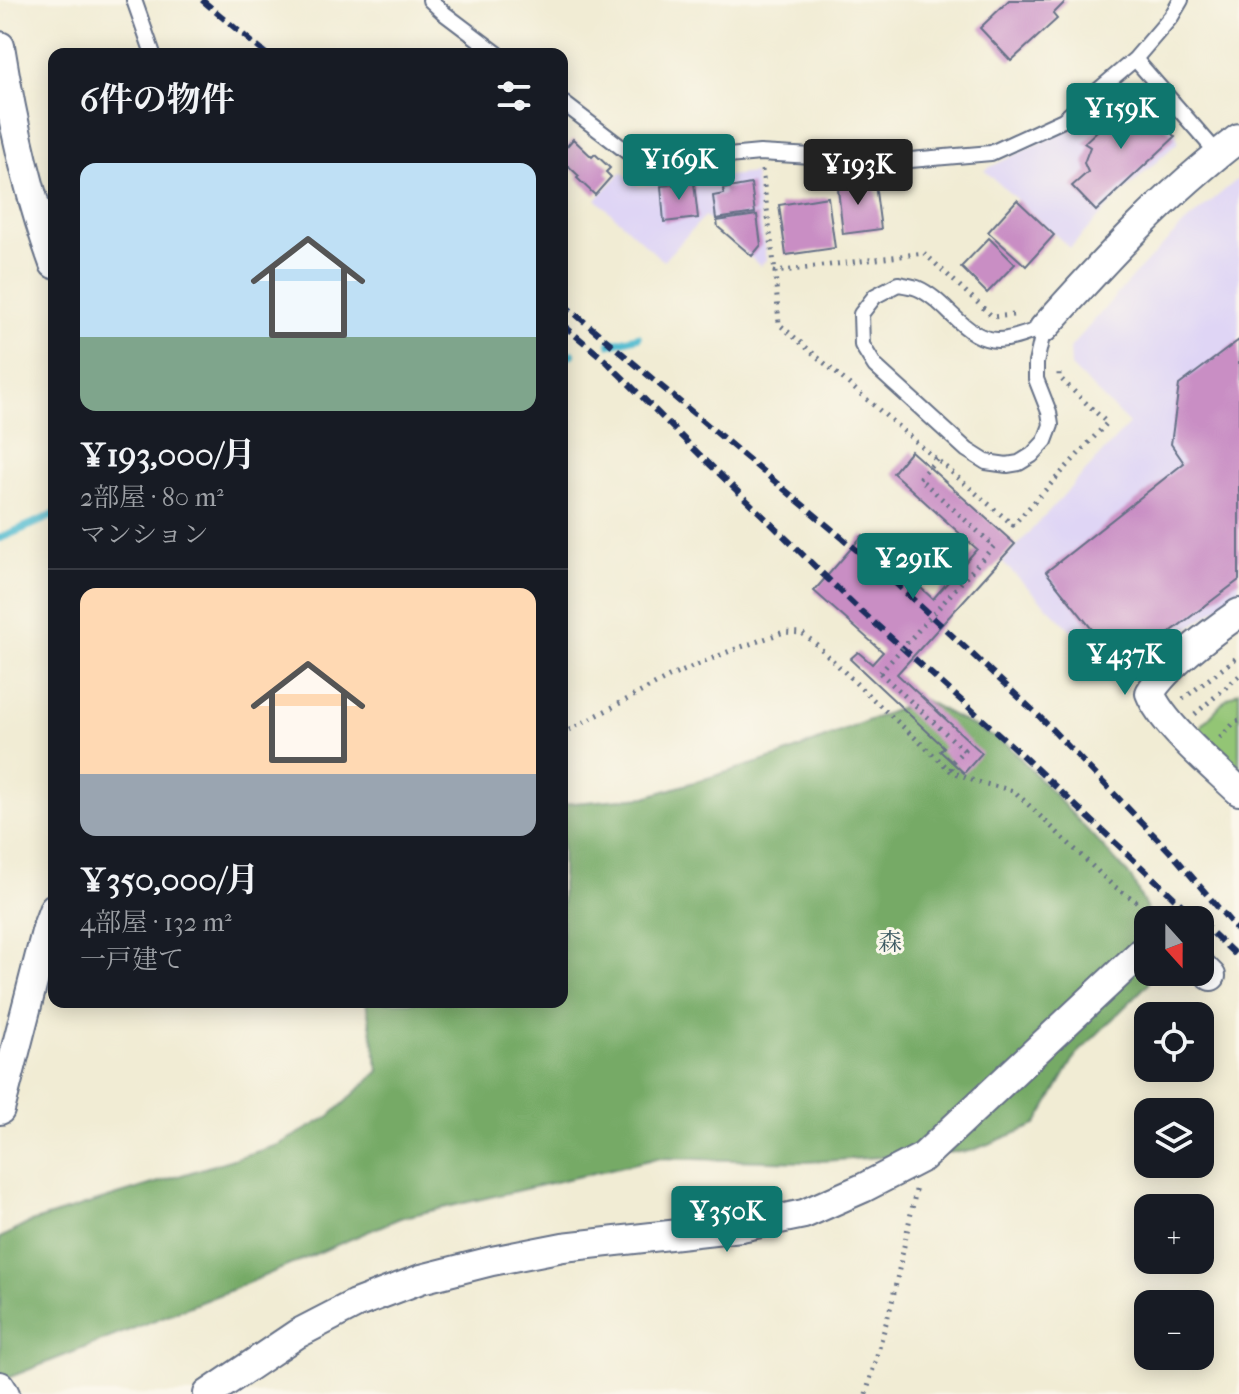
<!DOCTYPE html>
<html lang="ja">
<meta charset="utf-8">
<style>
body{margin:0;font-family:"IM FELL French Canon","Noto Serif JP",serif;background:#242831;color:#f1f3f6;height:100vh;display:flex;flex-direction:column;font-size:30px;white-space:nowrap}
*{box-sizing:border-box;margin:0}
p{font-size:26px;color:#9ea1a6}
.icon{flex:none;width:44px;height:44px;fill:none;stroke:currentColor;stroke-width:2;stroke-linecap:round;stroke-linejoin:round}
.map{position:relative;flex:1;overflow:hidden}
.details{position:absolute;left:48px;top:48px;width:520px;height:960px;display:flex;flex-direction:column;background:#171b24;border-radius:16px;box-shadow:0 4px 20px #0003}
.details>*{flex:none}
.needle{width:52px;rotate:159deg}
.tools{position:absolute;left:1134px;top:906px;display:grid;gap:16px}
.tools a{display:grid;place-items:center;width:80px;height:80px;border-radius:16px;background:#171b24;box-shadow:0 4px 20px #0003;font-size:40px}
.price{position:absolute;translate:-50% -68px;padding:0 18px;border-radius:8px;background:#0f766e;color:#fff;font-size:26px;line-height:52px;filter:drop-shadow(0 2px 4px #0008)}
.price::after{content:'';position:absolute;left:50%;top:48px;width:24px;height:18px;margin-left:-12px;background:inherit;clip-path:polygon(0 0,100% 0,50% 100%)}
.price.selected{background:#222;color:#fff}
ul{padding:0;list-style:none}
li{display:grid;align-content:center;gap:16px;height:424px;padding:0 32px}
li+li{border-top:2px solid #363941}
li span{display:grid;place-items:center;height:248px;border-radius:16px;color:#555}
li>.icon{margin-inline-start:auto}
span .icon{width:144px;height:144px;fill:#fffc;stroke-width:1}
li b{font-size:34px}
h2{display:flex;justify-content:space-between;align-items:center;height:96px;padding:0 32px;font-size:34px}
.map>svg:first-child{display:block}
.built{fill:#dfd5f5}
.green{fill:#93c575;stroke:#577a6a;stroke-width:2}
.forest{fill:#76aa66;stroke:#486c62;stroke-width:2}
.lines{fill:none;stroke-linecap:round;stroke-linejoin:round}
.stream{stroke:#53bcd0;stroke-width:8}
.building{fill:#c98ec4}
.lane-casing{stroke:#667187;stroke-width:18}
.street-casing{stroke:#667187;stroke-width:32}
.path{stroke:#667187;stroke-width:5;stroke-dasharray:2 6;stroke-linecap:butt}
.lane{stroke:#fff;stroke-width:14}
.street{stroke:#fff;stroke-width:28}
.rail{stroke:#1b2f5e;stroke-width:6;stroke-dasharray:12 6;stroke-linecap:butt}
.path-bridge{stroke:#667187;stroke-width:5;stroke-dasharray:2 6;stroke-linecap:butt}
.labels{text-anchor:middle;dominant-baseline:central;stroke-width:6;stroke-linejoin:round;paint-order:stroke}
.park-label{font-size:24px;fill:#3f5c65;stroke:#fbf7ec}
</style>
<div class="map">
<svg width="1239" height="1394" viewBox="0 0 1239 1394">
<rect width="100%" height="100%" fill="#fbf7ec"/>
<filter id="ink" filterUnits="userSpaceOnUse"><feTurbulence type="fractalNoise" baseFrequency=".0125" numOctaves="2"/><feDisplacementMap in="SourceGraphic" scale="16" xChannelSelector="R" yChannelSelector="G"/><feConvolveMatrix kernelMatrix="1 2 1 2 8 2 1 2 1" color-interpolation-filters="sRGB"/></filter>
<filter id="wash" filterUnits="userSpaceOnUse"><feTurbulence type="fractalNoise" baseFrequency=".006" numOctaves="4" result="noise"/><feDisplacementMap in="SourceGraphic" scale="32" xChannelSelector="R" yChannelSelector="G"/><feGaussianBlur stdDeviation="1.8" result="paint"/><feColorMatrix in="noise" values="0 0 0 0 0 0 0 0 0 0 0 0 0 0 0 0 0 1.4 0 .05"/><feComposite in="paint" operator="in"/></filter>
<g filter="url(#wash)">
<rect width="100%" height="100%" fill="#f1ecd4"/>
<path class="built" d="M1120 80H1129L1176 132 1178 142 1115 200 1070 248 984 170 1066 130Z
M622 172 639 186 754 173 766 260 760 266 705 216 663 261 596 199Z
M1239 178V593L1190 627 1123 681 1002 562 1129 424 1071 367 1070 348 1134 275 1184 224Z"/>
<path class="green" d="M1239 691V780L1193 735 1226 699Z"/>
<path class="forest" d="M922 699 1008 745 1131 877 1152 920H1148V972H1150L1148 984 1076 1055 1036 1125 971 1151 807 1162 658 1158 400 1218 231 1290 0 1381V1238L31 1222 278 1145 330 1116 379 1071 366 1002H562V804L645 797 780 756Z"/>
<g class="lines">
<path class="stream" d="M611 344 638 337
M562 357 572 354
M0 538 54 515"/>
</g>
<g id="blocks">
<path class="building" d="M1009 0H1067L1053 14 1057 19 1011 61 980 28Z
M1136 95 1175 137 1096 211 1072 186 1088 172 1084 163 1090 147 1084 143Z
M573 139 592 157 595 154 610 168 606 172 611 177 595 195 577 178 579 176 562 160V152Z
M853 177 854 186 875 184 881 229 843 234 837 179Z
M694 183 698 218 664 222 661 186Z
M751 184 755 213 716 219 713 196 724 194 723 189Z
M828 197 835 248 786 255 779 205Z
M1017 200 1054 235 1026 266 988 232Z
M757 215 761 245 752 256 718 227 717 221Z
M989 238 1015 264 987 293 961 267Z
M1239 340V580L1123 668 1046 572 1184 463 1171 444 1179 385Z
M911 451 1015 544 897 674 982 753 964 773 940 751 944 747 850 659 858 652 872 664 883 652 814 591 863 535 933 599 977 549 893 473Z"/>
</g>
</g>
<g filter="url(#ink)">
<use href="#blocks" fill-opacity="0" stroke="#667187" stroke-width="2"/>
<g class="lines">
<defs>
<path id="lane" d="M134 0 153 54
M430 0 445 14 498 54
M1135 59 1218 154
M562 102 643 164 760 153 899 161 991 153 1063 120 1135 59 1171 17 1181 0
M898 284C904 285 911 286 917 288 950 302 967 347 1007 339 1020 337 1032 331 1044 328L1036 363V379L1049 412 1051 425 1045 441 1032 455 1019 463 1007 465 986 462 967 450 875 366 862 345 861 314 875 296Z"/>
<path id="street" d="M0 46C12 121 28 193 54 264
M1044 328C1105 260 1166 193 1239 138
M1239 613C1213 631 1165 667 1150 693 1162 724 1214 767 1239 791
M1200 965 1211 976
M0 1110 48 924 54 908
M0 1386 5 1394
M208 1394 297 1334 355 1304 421 1279 492 1261 563 1247 741 1227 804 1214 863 1188 923 1157 1148 946"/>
</defs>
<use href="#lane" class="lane-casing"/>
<use href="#street" class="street-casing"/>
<path class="path" d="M762 170 775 272
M1013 315 993 317 924 253 775 272 779 324 1013 525 1107 423 1059 377V373
M937 459 919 478 994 546
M880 673 964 750 952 762 951 770
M1183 699 1239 656
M1195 714 1239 676
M562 734 669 677 730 651 784 632 802 633 816 644 864 691 951 771 974 781 1014 791 1111 884 1136 901 1154 919
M1220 738 1235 722 1239 721
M866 1394 892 1302 916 1190"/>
<use href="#lane" class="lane"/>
<use href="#street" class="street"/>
<path class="rail" d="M202 0 266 54
M562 303 890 578 1038 715 1175 857 1239 932
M562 324 606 361 697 452 861 611 1010 744 1198 920
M1200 921 1239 958"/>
<path class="path-bridge" d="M880 673 994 546"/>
</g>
</g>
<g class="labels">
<g class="park-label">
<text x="890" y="942">森</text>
</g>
</g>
</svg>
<div class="tools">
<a><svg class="needle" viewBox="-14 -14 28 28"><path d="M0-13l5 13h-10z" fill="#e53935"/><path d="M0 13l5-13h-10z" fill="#9ea1a6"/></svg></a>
<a><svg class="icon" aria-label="locate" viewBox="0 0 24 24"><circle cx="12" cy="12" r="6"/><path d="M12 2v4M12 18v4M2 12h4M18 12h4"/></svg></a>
<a><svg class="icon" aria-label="layers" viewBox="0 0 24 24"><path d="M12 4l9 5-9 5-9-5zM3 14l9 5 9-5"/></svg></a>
<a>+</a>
<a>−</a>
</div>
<b class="price" style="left:1121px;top:151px">¥159K</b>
<b class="price" style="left:679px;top:202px">¥169K</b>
<b class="price selected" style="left:858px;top:207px">¥193K</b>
<b class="price" style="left:913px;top:601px">¥291K</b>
<b class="price" style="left:1125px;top:697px">¥437K</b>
<b class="price" style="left:727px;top:1254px">¥350K</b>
<section class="details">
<h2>6件の物件<svg class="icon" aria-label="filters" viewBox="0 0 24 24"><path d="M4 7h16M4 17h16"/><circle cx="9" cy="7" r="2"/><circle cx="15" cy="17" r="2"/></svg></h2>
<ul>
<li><span style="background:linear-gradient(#bfe0f5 70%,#7fa58c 0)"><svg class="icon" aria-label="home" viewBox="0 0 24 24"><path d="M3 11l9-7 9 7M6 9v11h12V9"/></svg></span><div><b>¥193,000/月</b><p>2部屋 · 80 m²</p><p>マンション</p></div></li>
<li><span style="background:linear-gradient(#ffd9b3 75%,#9aa5b1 0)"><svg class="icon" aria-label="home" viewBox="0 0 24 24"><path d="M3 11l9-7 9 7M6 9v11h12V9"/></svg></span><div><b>¥350,000/月</b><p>4部屋 · 132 m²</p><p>一戸建て</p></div></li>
</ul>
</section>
</div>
